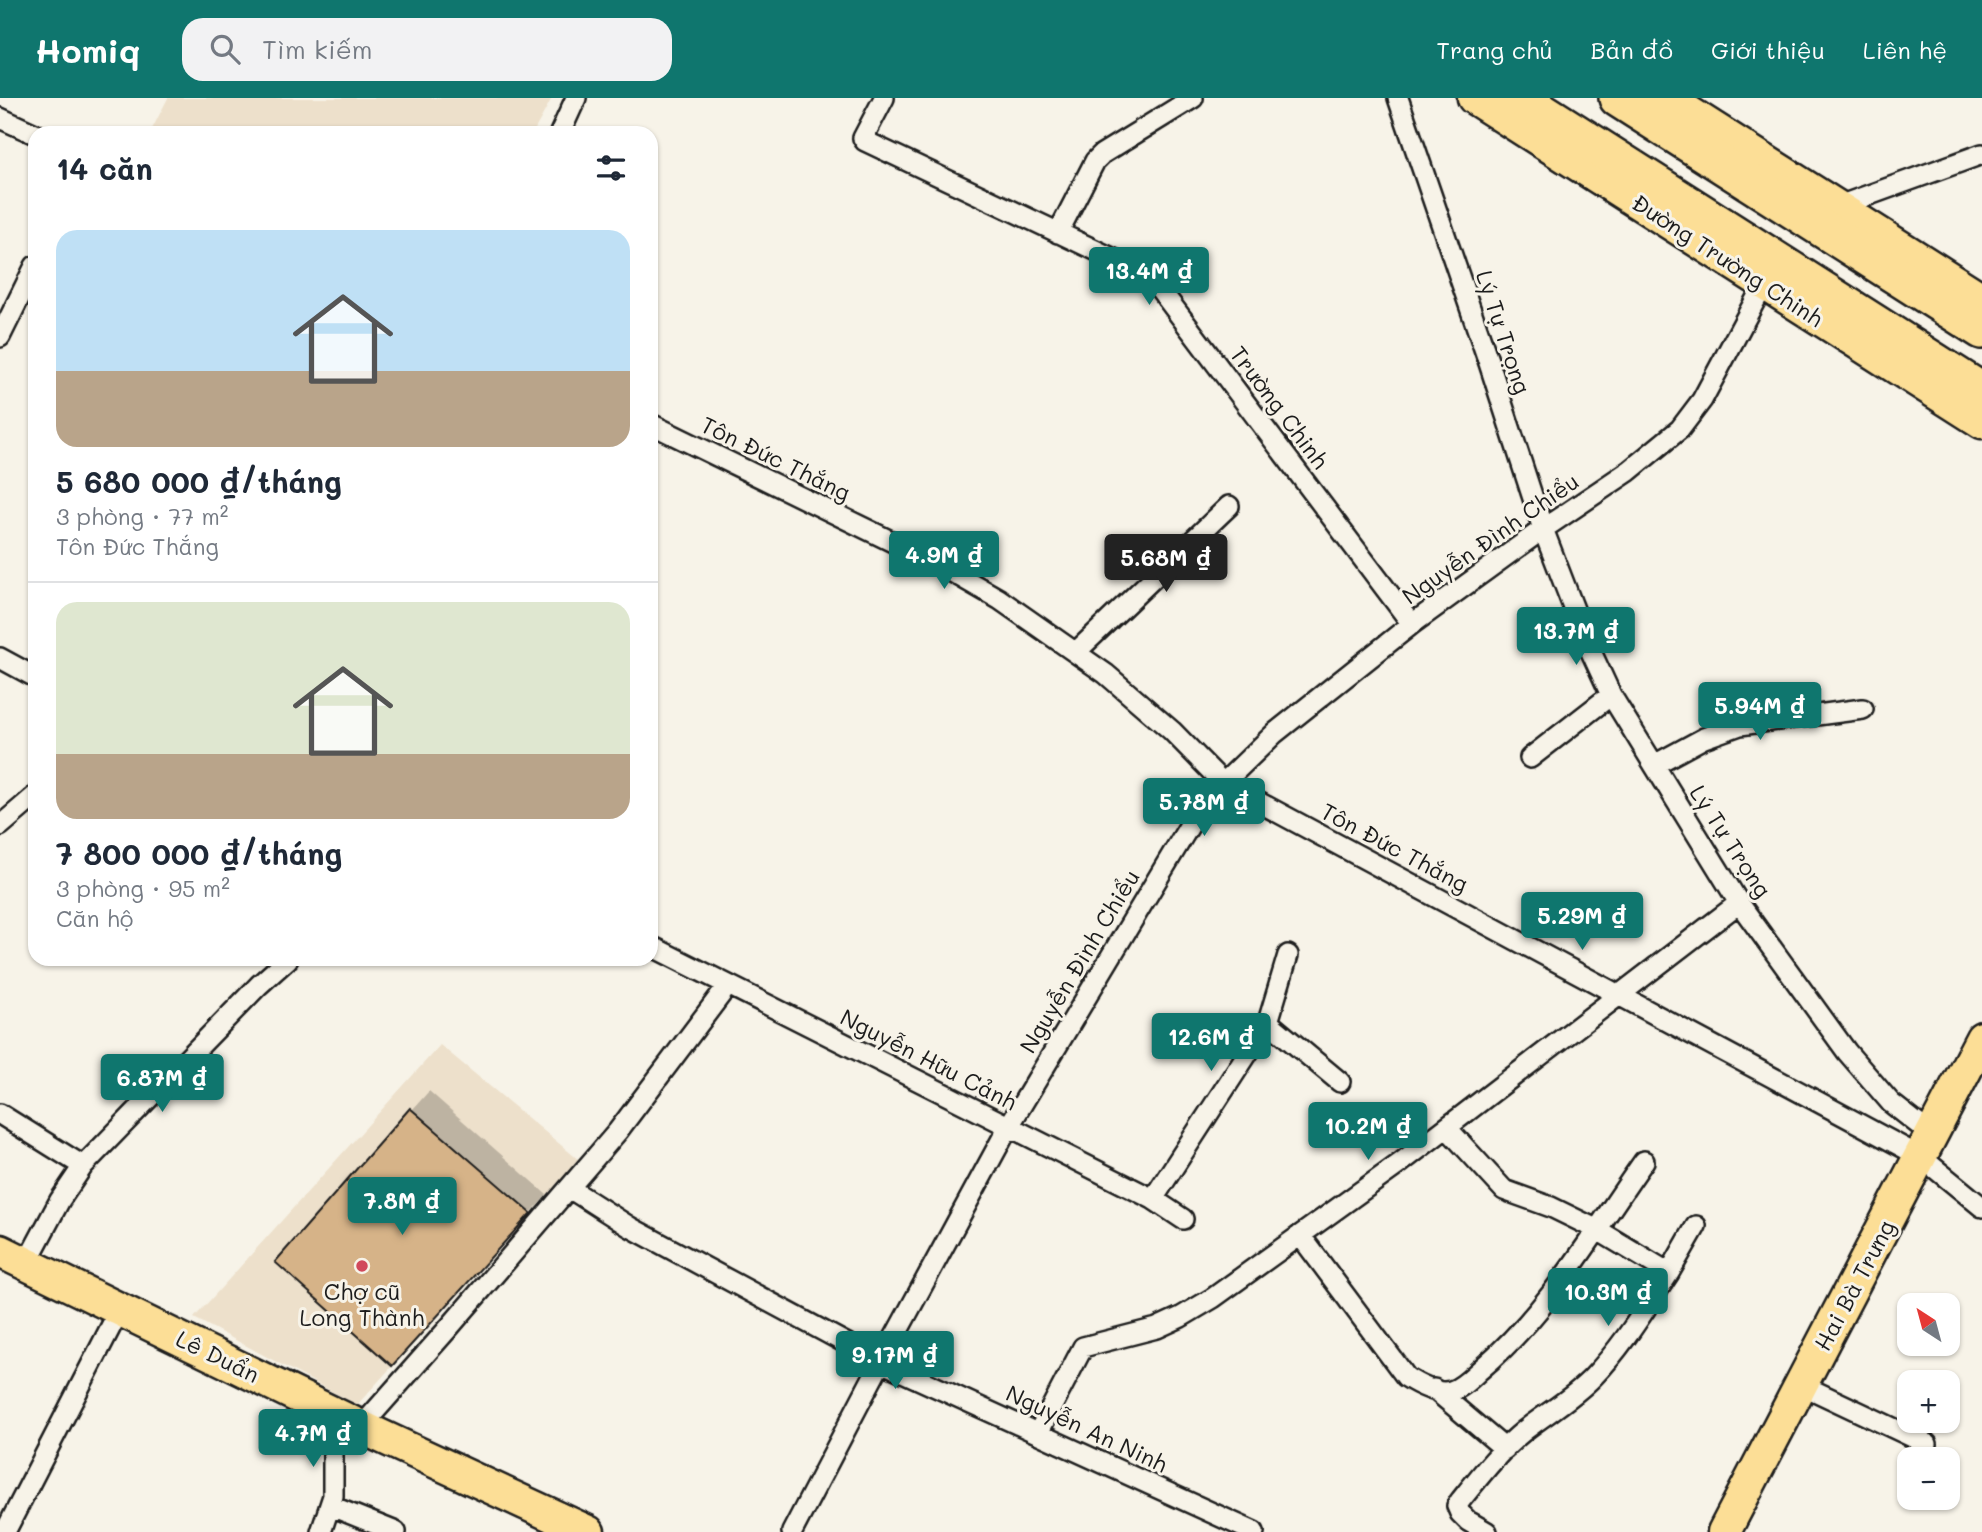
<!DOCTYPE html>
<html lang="vi">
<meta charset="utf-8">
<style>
body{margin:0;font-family:Mali,sans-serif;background:#f2f2f3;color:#1f2937;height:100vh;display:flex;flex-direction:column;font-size:26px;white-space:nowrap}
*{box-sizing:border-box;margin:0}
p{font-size:23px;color:#747a83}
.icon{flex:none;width:38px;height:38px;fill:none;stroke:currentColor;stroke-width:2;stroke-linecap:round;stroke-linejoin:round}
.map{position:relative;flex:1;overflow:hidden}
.sheet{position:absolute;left:28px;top:28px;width:630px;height:840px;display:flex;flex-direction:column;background:#fff;border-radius:21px;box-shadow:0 2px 5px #0004}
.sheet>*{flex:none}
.needle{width:46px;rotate:324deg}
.tools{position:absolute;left:1897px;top:1195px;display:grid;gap:14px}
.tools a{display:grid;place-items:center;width:63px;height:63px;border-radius:14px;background:#fff;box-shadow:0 2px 5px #0004;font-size:35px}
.price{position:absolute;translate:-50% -60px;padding:0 16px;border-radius:7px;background:#0f766e;color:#fff;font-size:23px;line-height:46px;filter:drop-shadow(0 2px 4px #0008)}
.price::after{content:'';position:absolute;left:50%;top:42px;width:21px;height:16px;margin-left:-10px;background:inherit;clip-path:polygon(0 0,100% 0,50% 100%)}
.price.active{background:#222;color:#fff}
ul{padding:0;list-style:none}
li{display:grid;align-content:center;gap:14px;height:371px;padding:0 28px}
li+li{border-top:2px solid #e0e1e3}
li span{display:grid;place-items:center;height:217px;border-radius:21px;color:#555}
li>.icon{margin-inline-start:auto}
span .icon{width:126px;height:126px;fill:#fffc;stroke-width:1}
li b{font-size:30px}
h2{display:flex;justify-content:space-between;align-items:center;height:84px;padding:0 28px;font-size:30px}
header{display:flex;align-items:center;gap:42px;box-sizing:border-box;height:98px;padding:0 35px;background:#0f766e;color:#fff}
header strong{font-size:33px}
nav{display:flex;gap:38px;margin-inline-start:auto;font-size:24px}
.search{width:490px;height:63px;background:#f2f2f3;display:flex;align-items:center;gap:18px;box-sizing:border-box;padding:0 24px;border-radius:21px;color:#747a83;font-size:26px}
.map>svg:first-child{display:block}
.built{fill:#ede0cb}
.shadow{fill:#0003}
.building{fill:#d6b388;stroke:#1c1c1c;stroke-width:2}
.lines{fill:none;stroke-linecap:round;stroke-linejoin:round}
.street-casing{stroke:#1c1c1c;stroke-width:24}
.primary-casing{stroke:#1c1c1c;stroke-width:37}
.highway-casing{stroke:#1c1c1c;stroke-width:42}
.street{stroke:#f7f3e8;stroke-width:19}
.primary{stroke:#fcde96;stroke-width:32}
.highway{stroke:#fcde96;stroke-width:37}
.poi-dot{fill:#d1495b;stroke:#f7f3e8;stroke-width:2.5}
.labels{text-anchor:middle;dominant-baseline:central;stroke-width:6;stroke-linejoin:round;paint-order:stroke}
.street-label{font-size:23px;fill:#1c1c1c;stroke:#f7f3e8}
.poi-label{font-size:23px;fill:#1c1c1c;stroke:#f7f3e8}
</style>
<header>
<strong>Homiq</strong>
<div class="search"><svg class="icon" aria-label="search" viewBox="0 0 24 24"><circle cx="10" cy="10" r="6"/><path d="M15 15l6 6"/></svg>Tìm kiếm</div>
<nav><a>Trang chủ</a><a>Bản đồ</a><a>Giới thiệu</a><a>Liên hệ</a></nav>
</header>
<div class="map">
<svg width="1982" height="1434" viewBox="0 0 1982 1434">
<rect width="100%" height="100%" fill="#f7f3e8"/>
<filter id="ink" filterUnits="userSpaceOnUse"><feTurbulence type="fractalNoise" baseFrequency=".0143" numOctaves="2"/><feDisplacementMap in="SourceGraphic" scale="14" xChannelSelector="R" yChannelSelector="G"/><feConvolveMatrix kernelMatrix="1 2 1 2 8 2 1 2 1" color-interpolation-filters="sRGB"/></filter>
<g filter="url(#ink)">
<path class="built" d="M168 0H552L533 35H150Z
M440 947 579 1062 357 1307 194 1220Z"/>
<path class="shadow" d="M429 993 547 1097 409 1248 277 1164Z"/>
<path class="building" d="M410 1010 531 1115 392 1268 275 1164Z"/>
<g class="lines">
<defs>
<path id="street" d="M884 0 863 40 865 43 1150 178 1412 526
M1398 0 1489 265 1543 431 1587 545 1611 597 1739 805 1847 954 1891 1005 1932 1037
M0 20 35 36
M560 35 576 0
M1836 109 1982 56
M1058 135 1095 63 1102 56 1193 0
M0 239 35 168
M651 326 940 467 999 501 1106 576 1172 633 1223 685 1921 1059 1982 1109
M1076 554 1229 408
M0 560 35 579
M1530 660 1611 597
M1654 667 1704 640 1740 627 1863 611
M0 728 35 698
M651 848 1153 1101 1183 1121
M1268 924 1340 984
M0 1016 83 1068
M1447 1030 1504 1092 1551 1109 1596 1131 1669 1175C1645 1211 1623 1248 1593 1279 1573 1300 1548 1314 1525 1332 1500 1352 1480 1378 1460 1403L1457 1408 1460 1415 1468 1423 1487 1434
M569 1090 630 1129 881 1264 1254 1434
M1153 1101 1268 924 1288 857
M1300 1137 1406 1279C1417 1286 1437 1297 1451 1293 1462 1290 1472 1279 1481 1271 1549 1213 1593 1135 1644 1063
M27 1164 60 1102 83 1068 259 887 288 861
M1669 1175 1696 1128
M1802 1287 1927 1346
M1434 1291 1505 1351
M361 1329 446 1233 618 1033 728 887
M1038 1335 1083 1249 1157 1230 1181 1219 1213 1200 1399 1066 1739 805
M331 1408 396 1434
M5 1434 120 1211
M321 1434 333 1398V1314
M792 1434 881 1264 1009 1028 1203 705 1275 635 1412 526 1543 431 1629 373 1680 331 1702 302 1764 186"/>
<path id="primary" d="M1474 0 1982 324
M1666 0 1982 201
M0 1153 361 1329 588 1434
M1724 1434 1982 940"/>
<path id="highway" d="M1521 0 1982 294
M1618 0 1982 232"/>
</defs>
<use href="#street" class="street-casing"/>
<use href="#primary" class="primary-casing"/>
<use href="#highway" class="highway-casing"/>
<use href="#street" class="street"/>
<use href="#primary" class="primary"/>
<use href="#highway" class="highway"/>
</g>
</g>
<circle class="poi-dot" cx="362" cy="1168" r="7"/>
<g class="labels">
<g class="street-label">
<text transform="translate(1728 162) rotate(33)">Đường Trường Chinh</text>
<text transform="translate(1504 234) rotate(72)">Lý Tự Trọng</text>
<text transform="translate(1280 309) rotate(53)">Trường Chinh</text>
<text transform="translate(776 360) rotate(26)">Tôn Đức Thắng</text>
<text transform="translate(1490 440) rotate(-35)">Nguyễn Đình Chiểu</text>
<text transform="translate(1731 743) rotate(57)">Lý Tự Trọng</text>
<text transform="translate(1395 749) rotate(28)">Tôn Đức Thắng</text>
<text transform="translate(1079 863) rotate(-59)">Nguyễn Đình Chiểu</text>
<text transform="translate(929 961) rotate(27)">Nguyễn Hữu Cảnh</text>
<text transform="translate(1854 1187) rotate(-62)">Hai Bà Trưng</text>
<text transform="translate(218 1258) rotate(26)">Lê Duẩn</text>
<text transform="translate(1087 1330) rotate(25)">Nguyễn An Ninh</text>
</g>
<g class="poi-label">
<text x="362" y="1193">Chợ cũ<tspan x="362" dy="26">Long Thành</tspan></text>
</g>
</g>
</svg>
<div class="tools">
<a><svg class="needle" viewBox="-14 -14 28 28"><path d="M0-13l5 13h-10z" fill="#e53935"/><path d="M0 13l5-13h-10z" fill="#747a83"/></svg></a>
<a>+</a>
<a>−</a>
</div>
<b class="price" style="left:1149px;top:209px">13.4M ₫</b>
<b class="price" style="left:944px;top:493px">4.9M ₫</b>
<b class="price active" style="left:1166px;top:496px">5.68M ₫</b>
<b class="price" style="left:1576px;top:569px">13.7M ₫</b>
<b class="price" style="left:1760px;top:644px">5.94M ₫</b>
<b class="price" style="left:1204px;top:740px">5.78M ₫</b>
<b class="price" style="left:1582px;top:854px">5.29M ₫</b>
<b class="price" style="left:1211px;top:975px">12.6M ₫</b>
<b class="price" style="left:162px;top:1016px">6.87M ₫</b>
<b class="price" style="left:1368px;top:1064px">10.2M ₫</b>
<b class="price" style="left:402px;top:1139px">7.8M ₫</b>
<b class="price" style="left:1608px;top:1230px">10.3M ₫</b>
<b class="price" style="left:895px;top:1293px">9.17M ₫</b>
<b class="price" style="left:313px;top:1371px">4.7M ₫</b>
<section class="sheet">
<h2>14 căn<svg class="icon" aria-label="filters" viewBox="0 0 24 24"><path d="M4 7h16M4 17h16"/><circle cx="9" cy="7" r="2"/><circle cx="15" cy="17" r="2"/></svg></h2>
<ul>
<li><span style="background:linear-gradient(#bfe0f5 65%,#b9a48a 0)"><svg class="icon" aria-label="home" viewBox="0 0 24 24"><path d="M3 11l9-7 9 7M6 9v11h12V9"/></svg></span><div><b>5 680 000 ₫/tháng</b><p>3 phòng · 77 m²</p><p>Tôn Đức Thắng</p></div></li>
<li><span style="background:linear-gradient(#dfe7d0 70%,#b9a48a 0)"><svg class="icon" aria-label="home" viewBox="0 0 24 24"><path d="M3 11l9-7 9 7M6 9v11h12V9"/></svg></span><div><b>7 800 000 ₫/tháng</b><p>3 phòng · 95 m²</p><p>Căn hộ</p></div></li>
</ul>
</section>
</div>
